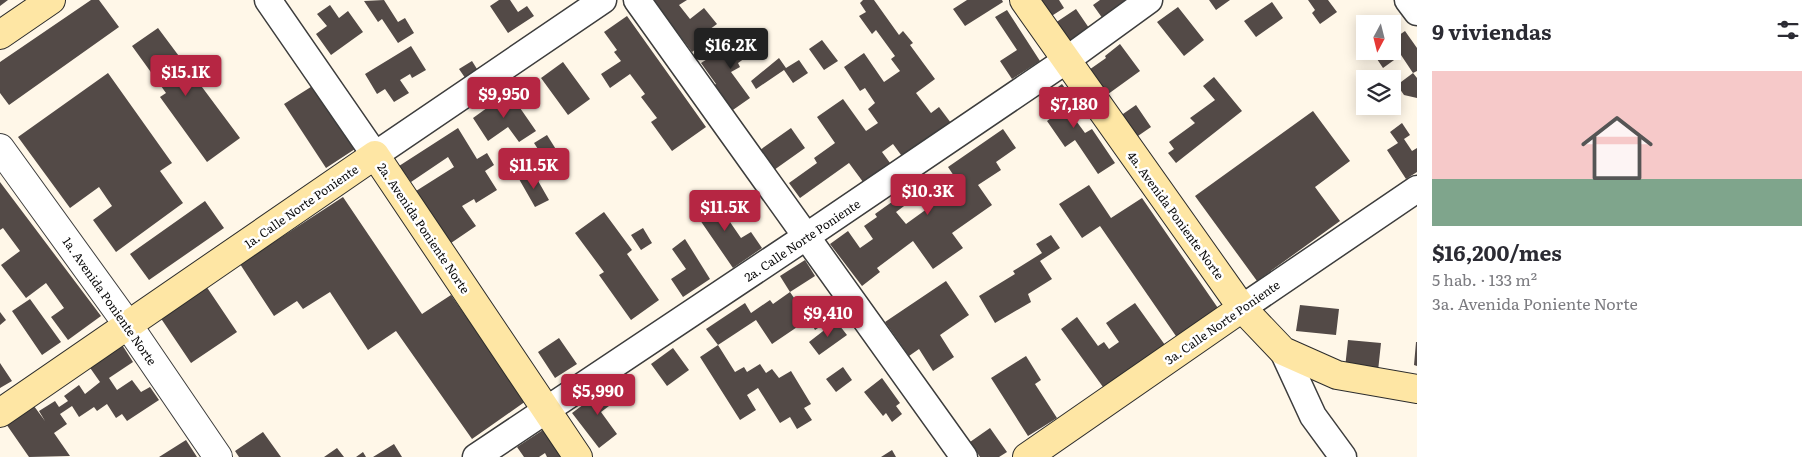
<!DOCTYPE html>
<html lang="es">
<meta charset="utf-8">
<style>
body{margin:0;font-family:Literata,serif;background:#f7f7f7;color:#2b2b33;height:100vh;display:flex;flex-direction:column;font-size:19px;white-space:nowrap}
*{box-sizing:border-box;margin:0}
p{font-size:16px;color:#7c7c81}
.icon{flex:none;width:28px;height:28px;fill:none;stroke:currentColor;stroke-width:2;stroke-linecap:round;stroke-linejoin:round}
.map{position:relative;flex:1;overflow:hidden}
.sheet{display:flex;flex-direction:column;background:#fff;width:400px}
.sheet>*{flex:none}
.needle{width:32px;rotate:187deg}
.fabs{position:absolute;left:1356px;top:15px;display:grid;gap:10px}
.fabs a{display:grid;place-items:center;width:45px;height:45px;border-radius:0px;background:#fff;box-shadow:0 2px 12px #0003;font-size:25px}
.price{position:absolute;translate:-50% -42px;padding:0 11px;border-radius:5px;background:#b62643;color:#fff;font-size:16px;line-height:32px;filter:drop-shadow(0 1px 2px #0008)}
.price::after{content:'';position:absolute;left:50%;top:30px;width:15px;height:11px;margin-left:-8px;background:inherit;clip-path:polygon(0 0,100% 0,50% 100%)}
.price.active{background:#222;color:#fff}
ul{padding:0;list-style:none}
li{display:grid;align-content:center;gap:10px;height:265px;padding:0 15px}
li+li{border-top:1px solid #e1e1e2}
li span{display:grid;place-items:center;height:155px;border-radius:0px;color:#555}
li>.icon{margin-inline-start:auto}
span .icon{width:90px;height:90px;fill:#fffc;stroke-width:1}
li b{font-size:21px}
h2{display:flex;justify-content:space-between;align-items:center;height:60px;padding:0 15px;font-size:21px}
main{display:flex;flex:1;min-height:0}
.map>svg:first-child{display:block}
.building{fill:#534a47}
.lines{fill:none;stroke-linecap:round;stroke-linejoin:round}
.minor-casing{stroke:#3d3d3d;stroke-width:29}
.tertiary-casing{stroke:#3d3d3d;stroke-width:30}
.secondary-casing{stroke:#2c2c2c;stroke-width:30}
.minor{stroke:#fff;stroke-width:26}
.tertiary{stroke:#fff;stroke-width:28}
.secondary{stroke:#fee6a4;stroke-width:28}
.labels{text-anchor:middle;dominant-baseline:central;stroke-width:5;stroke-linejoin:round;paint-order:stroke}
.street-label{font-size:12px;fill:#0a0a0a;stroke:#fff}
</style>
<main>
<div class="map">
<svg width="1417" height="457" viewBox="0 0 1417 457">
<rect width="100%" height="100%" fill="#fff7e8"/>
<path class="building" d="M0 0H8L0 6Z
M91 0H99L119 27 9 105 0 93V62Z
M384 0 398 22 405 18 414 33 398 43 382 19 378 22 364 1Z
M499 0H510L518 12 527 6 534 16 508 33 490 6Z
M653 0H687L679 5 690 19 704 8 717 24 702 35 707 41 692 52Z
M863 0H874L899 35 903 31 913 43 910 45 935 79 916 93 931 113 939 107 951 123 907 163 893 144 882 152 893 167 866 186 849 163 800 198 789 183 817 163 814 158 835 143 817 117 843 99 866 131 878 123 868 109 875 103 865 88 860 91 844 67 864 53 884 82 900 71 891 59 895 56 876 30 872 34 859 16 866 12 860 3Z
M967 0H1002L1003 2 965 26 953 9Z
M1038 0H1059L1064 8 1050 17Z
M1100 0H1128L1103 19 1093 5Z
M1209 0H1230L1216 10Z
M1308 0H1328L1337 12 1320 24 1312 13 1315 10Z
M1272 2 1283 18 1256 37 1244 21Z
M330 5 339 18 348 11 363 32 331 55 316 34 327 26 317 14Z
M1178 7 1204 40 1184 56 1157 22Z
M1076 9 1089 28 1068 42 1055 23Z
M1007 10 1040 61 1012 79 1000 61 1017 50 995 17Z
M627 16 706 127 672 151 651 122 657 118 641 97 645 94 630 74 610 88 601 74 621 61 614 52 617 50 604 32Z
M158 28 240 138 207 162 160 97 166 93 132 46Z
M751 31 762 46 738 63 740 67 731 72 750 98 730 112 711 87 716 84 701 63Z
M1405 31 1417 48V71L1413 73 1401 55 1383 68 1373 53 1392 51V40Z
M822 40 838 61 824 70 809 49Z
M1120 44 1140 71 1104 97 1086 72 1106 58 1105 56Z
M411 46 426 70 412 78 410 74 400 80 409 93 394 102 385 89 377 94 365 74Z
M779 58 786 68 799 60 808 73 793 83 784 70 756 89 751 81Z
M472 61 482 77 470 85 459 69Z
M563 62 590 99 568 115 541 78Z
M108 73 172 163 160 171 183 203 116 252 93 220 112 206 99 187 70 208 18 137Z
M1413 73 1417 78V98L1404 95 1397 85Z
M1214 77 1242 111 1176 163 1168 153 1174 149 1169 142 1195 123 1190 118 1215 100 1203 86Z
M1062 84 1074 101 1066 107 1085 133 1092 129 1115 163 1098 174 1075 140 1065 147 1047 121 1051 118 1039 101Z
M314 85 355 149 326 168 284 104Z
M509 92 536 131 519 142 508 127 488 141 473 118Z
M1136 105 1151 127 1135 138 1120 116Z
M1313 111 1350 161 1315 187 1340 221 1257 281 1195 196Z
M1402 123 1410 135 1404 139 1412 151 1417 148V172L1406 179 1387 150 1398 143 1390 132Z
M458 128 477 159 487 153 494 165 485 171 497 190 476 203 474 199 462 206 476 226 451 243 416 191 454 167 448 157 411 182 399 166Z
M791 128 805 148 774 170 760 150Z
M1003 129 1016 148 996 162 1001 170 978 185 992 205 952 233 963 248 933 269 913 241 877 268 880 272 862 286 830 244 848 231 860 248 873 239 864 226 877 217 875 214 917 184 923 192 896 212 906 224 960 185 948 167Z
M547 135 562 159 549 166 534 143Z
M533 172 549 200 535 207 519 179Z
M0 182 101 316 68 340 51 317 64 308 46 283 26 298 1 265 20 251 3 228 0 230Z
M1089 185 1111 218 1142 198 1220 311 1178 339 1100 226 1082 238 1059 204Z
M710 193 741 238 751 232 762 248 733 268 691 207Z
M343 197 422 314 451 295 526 401 472 439 396 331 368 350 330 292 303 309 297 301 274 316 240 264Z
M205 201 224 228 149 280 130 254Z
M604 212 632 250 627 254 659 300 631 320 599 275 604 272 575 233Z
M643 228 652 243 641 250 631 235Z
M1051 235 1060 248 1040 261 1052 279 1028 294 1031 302 995 323 979 296 1015 274 1013 271 1042 253 1036 244Z
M685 239 710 279 683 297 671 279 686 269 672 249Z
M805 260 815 276 790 292 780 276Z
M946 281 969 315 940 335 954 357 933 371 919 349 909 356 885 322Z
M206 286 237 332 191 363 160 317Z
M790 292 805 314 828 299 838 315 815 330 809 319 772 344 756 320 718 345 706 329 745 303 751 313 770 300 773 304Z
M30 299 61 342 42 355 12 311Z
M1135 303 1165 345 1103 387 1061 329 1077 317 1098 346 1104 342 1109 349 1119 342 1106 323Z
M1300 305 1339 309 1336 335 1296 331Z
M0 312 6 320 0 325Z
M836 321 847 335 819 355 809 342Z
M559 338 577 364 555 378 538 352Z
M119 340 133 362 109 378 117 390 132 380 141 392 150 387 159 400 127 421 122 414 116 418 107 404 97 411 94 407 79 417 72 406 60 414 67 424 54 433 70 456 29 457 4 421 31 402 45 421 39 411 55 401 59 407 68 401 64 396 79 385 85 394 100 382 86 362Z
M1348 340 1381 343 1378 371 1345 368Z
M1416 342H1417V366L1414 365Z
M718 345 735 372 744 367 747 372 760 364 766 373 772 369 779 378 791 371 811 404 804 408 812 420 797 429 790 417 780 423 758 388 747 395 756 410 740 420 700 357Z
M673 348 689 370 667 386 651 364Z
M1026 356 1041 380 1035 384 1057 418 1028 436 991 378Z
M0 363 12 381 0 388Z
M843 367 852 380 836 392 826 379Z
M882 378 900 403 896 406 902 414 892 422 886 413 883 416 864 392Z
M611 384 621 397 601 412 617 434 599 448 572 413Z
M546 428 566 457H547L545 453 539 457H524L517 447Z
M990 428 1007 452 999 457H980L970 442Z
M263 432 281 457H239L235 451Z
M186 440 197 457H159Z
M394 444 402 457H373Z
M337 448 344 457H324Z
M892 450 896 457H881Z
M363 452 366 457H356Z"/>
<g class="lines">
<defs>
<path id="minor" d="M268 0 375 155 603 0
M637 0 964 457
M1408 0 1417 12
M1242 308 1417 189
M1283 351 1313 416 1343 457
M476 457 807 236 1065 61 1149 0"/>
<path id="tertiary" d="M0 148 128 325 218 457"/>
<path id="secondary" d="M1024 0 1242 308 1283 351 1337 375 1417 389
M0 35 51 0
M0 413 375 155 578 457
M1027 457 1242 308"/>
</defs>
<use href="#minor" class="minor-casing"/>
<use href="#tertiary" class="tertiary-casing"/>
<use href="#secondary" class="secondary-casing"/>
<use href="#minor" class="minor"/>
<use href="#tertiary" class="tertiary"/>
<use href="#secondary" class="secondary"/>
</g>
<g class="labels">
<g class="street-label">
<text transform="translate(301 206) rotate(-35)">1a. Calle Norte Poniente</text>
<text transform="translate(1176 215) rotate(54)">4a. Avenida Poniente Norte</text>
<text transform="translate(424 228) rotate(56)">2a. Avenida Poniente Norte</text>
<text transform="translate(802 240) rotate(-34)">2a. Calle Norte Poniente</text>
<text transform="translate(110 301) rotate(55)">1a. Avenida Poniente Norte</text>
<text transform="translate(1222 322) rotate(-35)">3a. Calle Norte Poniente</text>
</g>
</g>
</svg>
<div class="fabs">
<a><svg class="needle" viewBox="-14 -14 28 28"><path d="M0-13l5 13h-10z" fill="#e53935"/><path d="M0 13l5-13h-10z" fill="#7c7c81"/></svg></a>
<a><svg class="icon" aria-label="layers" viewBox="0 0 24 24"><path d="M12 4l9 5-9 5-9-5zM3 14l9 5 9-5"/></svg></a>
</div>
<b class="price active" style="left:731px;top:70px">$16.2K</b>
<b class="price" style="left:186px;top:97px">$15.1K</b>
<b class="price" style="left:504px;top:119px">$9,950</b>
<b class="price" style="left:1074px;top:129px">$7,180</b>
<b class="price" style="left:534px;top:190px">$11.5K</b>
<b class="price" style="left:928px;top:216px">$10.3K</b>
<b class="price" style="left:725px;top:232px">$11.5K</b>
<b class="price" style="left:828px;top:338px">$9,410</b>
<b class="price" style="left:598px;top:416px">$5,990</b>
</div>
<section class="sheet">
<h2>9 viviendas<svg class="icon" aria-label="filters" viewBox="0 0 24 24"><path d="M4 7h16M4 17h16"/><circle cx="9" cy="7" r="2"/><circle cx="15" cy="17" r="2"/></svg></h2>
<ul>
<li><span style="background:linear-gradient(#f6c9c9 70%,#7fa58c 0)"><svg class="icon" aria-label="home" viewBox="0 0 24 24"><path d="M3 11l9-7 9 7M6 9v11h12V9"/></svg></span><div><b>$16,200/mes</b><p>5 hab. · 133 m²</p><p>3a. Avenida Poniente Norte</p></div></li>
</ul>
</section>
</main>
